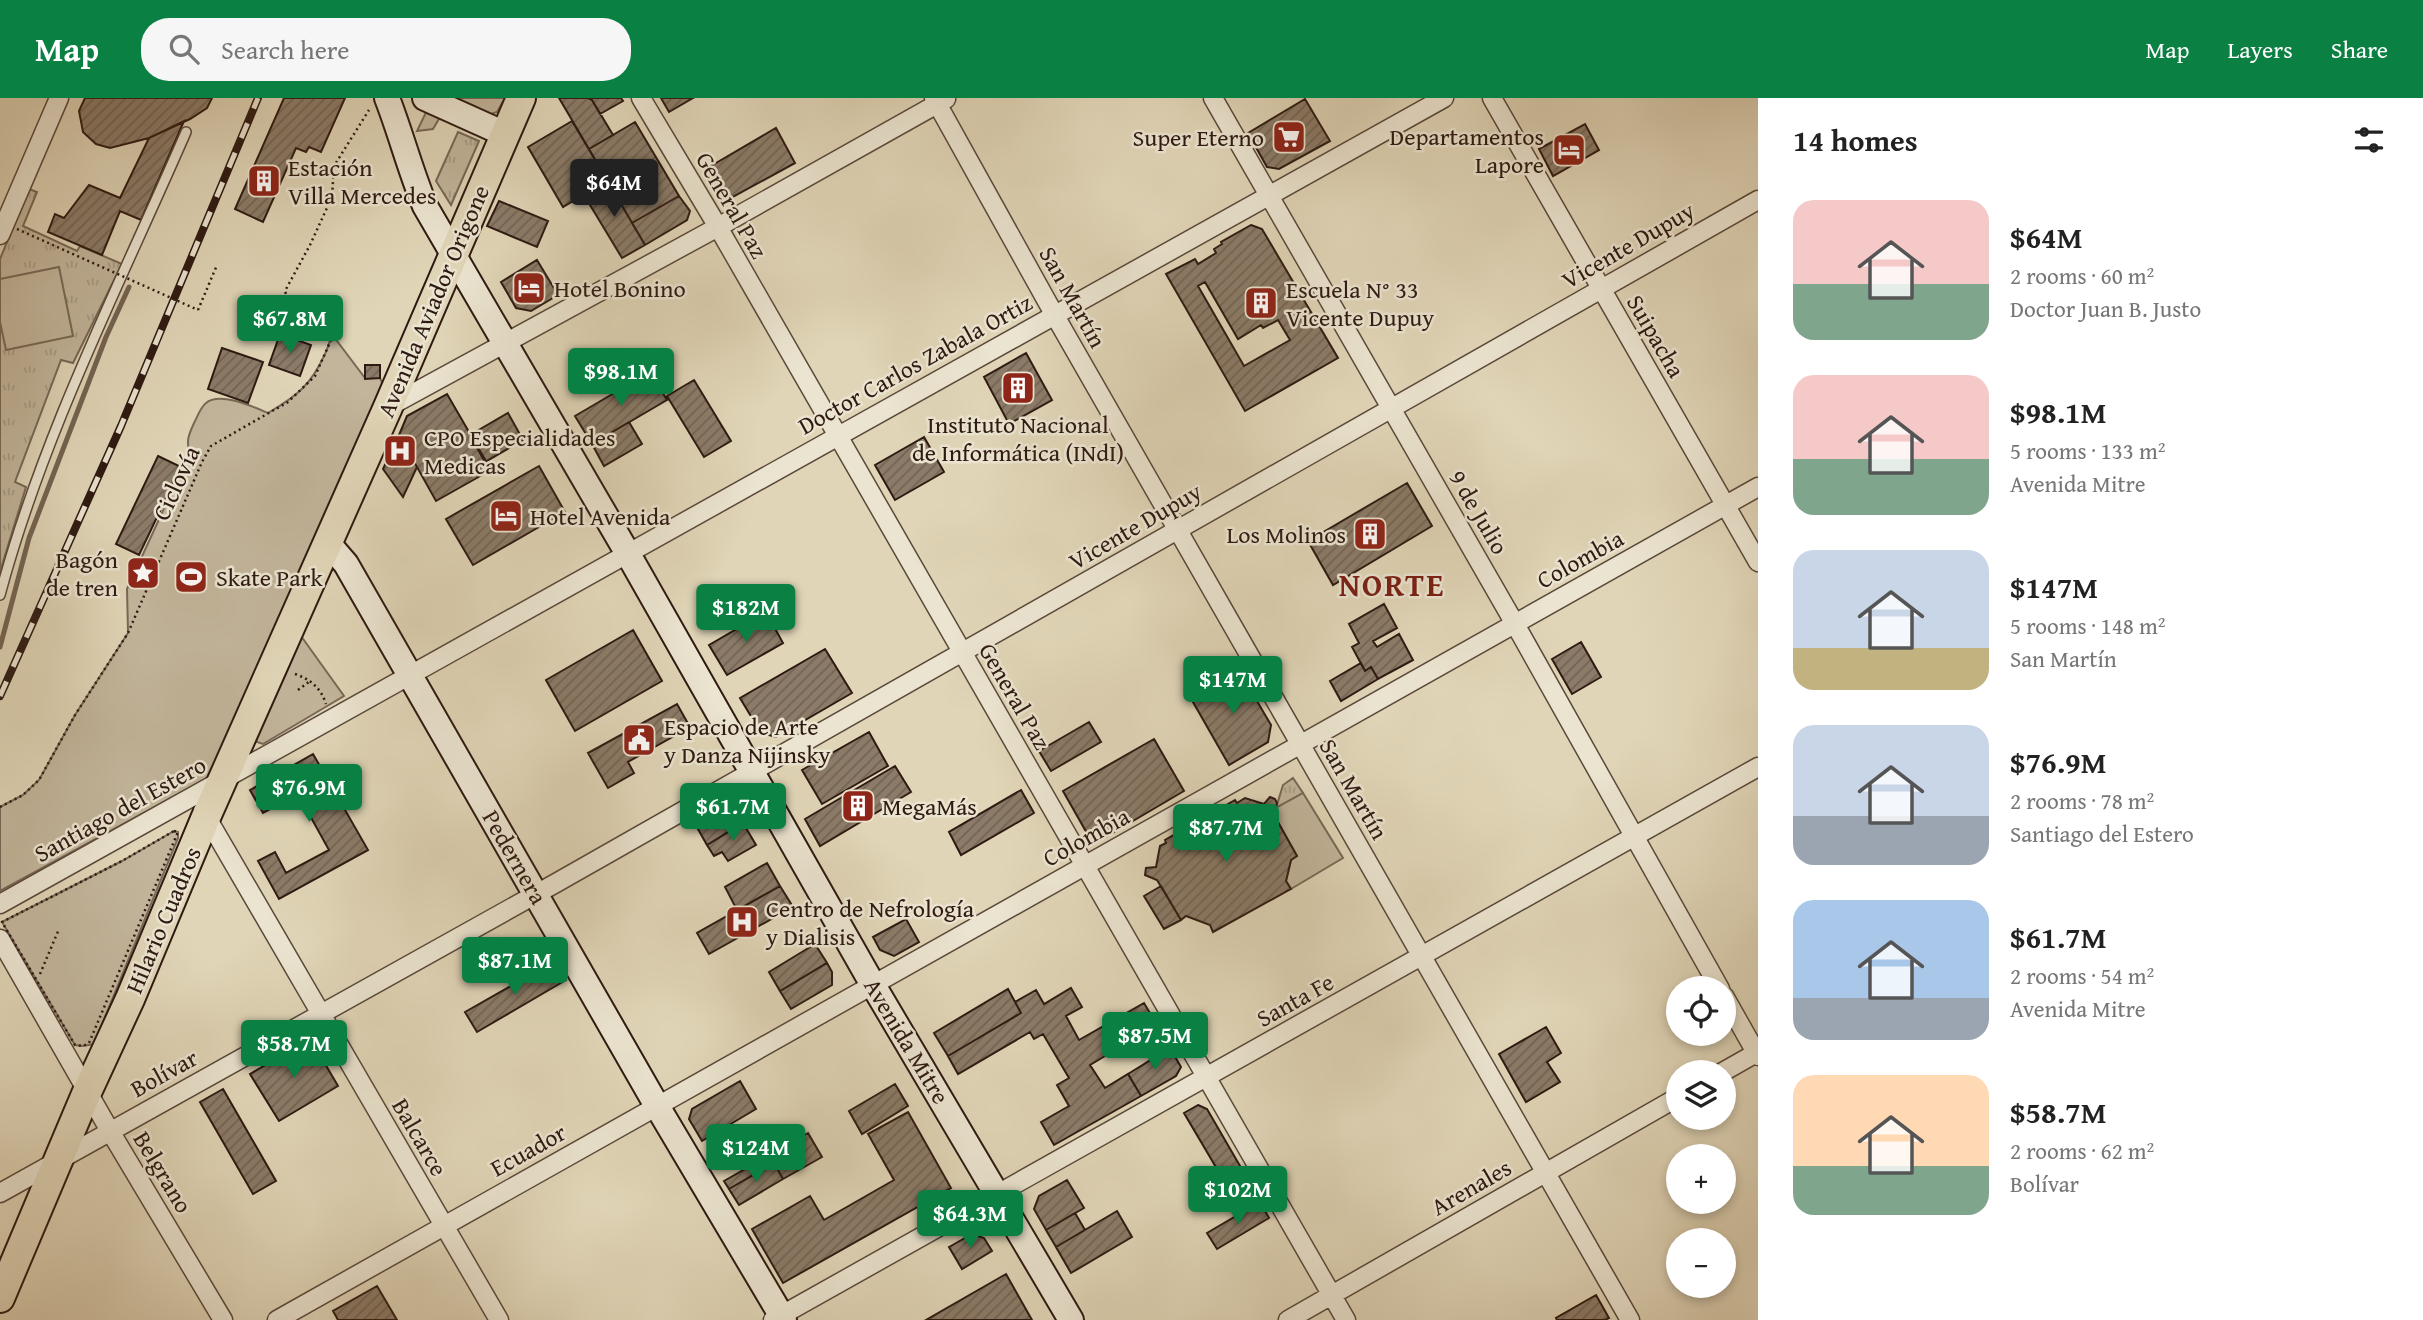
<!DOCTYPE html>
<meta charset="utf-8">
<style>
body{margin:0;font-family:"Gentium Book Plus",serif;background:#f6f6f6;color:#222;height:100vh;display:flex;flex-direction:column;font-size:26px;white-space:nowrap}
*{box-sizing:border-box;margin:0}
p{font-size:23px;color:#767676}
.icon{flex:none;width:38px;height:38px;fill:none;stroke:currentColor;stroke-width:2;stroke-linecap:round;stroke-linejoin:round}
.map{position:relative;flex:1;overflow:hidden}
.drawer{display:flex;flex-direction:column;background:#fff;width:665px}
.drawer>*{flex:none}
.controls{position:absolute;left:1666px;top:878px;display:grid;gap:14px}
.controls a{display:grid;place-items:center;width:70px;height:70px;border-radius:50%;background:#fff;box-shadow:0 4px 10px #0003;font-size:35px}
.price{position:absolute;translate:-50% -60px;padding:0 16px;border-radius:7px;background:#0b8043;color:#fff;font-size:23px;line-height:46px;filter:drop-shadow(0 2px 4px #0008)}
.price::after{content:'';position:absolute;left:50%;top:42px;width:21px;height:16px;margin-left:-10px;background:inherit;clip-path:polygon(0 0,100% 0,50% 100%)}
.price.selected{background:#222;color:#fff}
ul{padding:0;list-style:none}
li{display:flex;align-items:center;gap:21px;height:175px;padding:0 35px}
li span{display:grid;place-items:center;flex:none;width:196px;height:140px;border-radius:21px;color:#555}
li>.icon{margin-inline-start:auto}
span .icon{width:84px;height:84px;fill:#fffc;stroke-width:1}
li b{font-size:30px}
h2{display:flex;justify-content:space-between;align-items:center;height:84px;padding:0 35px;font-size:30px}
header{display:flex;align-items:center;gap:42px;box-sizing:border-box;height:98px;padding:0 35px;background:#0b8043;color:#fff}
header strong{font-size:33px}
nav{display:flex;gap:38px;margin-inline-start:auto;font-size:24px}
.search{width:490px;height:63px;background:#f6f6f6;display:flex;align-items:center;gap:18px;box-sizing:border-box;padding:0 24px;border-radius:28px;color:#767676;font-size:26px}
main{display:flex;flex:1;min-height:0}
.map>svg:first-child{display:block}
.grass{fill:url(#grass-tufts);stroke:#786856;stroke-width:2}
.park{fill:#c2b59b;stroke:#786856;stroke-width:2}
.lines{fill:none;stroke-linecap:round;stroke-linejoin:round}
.stream{stroke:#746453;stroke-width:5}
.building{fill:url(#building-hatch);stroke:#2e1a12;stroke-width:2;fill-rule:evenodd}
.lane-casing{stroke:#5a493b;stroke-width:12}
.street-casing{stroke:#5a493b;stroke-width:21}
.secondary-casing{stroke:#2e1a12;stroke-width:28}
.primary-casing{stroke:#2e1a12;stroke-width:32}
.path{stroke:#2e1a12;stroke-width:2.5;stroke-dasharray:2 3.5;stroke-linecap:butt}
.lane{stroke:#ebe4d0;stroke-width:9}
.street{stroke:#ebe4d0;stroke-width:18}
.secondary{stroke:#ebe4d0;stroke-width:24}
.primary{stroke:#e0d5b7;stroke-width:28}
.rail-casing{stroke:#2e1a12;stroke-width:8}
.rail{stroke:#ebe4d0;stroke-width:5;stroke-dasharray:16;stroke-linecap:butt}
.path-bridge{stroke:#2e1a12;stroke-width:2.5;stroke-dasharray:2 3.5;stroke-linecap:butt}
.labels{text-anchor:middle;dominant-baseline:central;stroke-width:5;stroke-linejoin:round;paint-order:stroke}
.poi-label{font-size:24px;fill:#2e1a12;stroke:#ebe4d0;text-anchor:start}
.street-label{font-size:24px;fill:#2e1a12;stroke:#ebe4d0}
.district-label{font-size:32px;font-weight:bold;letter-spacing:2px;fill:#7a1f14;stroke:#ebe4d0}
</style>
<header>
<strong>Map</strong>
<div class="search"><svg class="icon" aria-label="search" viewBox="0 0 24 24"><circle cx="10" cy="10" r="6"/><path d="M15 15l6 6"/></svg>Search here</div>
<nav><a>Map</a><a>Layers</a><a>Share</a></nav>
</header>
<main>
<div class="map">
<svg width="1758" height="1222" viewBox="0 0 1758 1222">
<defs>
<pattern id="grass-tufts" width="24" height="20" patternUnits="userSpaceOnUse" patternTransform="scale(1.75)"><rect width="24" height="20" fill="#c2b59b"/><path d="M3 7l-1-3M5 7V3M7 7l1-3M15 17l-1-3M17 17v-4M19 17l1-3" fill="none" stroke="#a79b84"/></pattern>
<pattern id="building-hatch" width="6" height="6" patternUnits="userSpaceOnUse" patternTransform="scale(1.75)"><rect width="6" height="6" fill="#8b7b68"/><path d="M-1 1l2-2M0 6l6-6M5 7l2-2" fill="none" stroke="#726454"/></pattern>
</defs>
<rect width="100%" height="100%" fill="#e0d5b7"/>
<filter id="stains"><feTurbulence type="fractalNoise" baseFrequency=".00286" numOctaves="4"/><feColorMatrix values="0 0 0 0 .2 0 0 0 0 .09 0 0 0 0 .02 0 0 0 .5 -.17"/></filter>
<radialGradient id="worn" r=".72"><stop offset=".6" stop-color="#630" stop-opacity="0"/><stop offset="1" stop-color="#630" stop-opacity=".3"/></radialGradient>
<path class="grass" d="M429 8 443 14 433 31 417 33Z
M458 34 479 43 451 107 436 83Z
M29 91 37 94 23 128 77 153 80 148 122 166 73 265 61 262 15 384 26 389 0 474V161Z
M1293 680 1303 695 1276 710 1283 687Z"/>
<path class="park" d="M451 0H505L497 14 488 17Z
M59 169 73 238 6 252 0 224V181Z
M331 235 365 280H380L386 293 221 673 0 793V709L23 697 39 682 75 617 128 535 127 491 190 354C185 343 190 334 195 323 198 317 201 309 206 305 219 293 254 309 268 315 297 298 311 287 325 256 328 249 331 243 331 235Z
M301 538 344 598 263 646 257 644 254 638Z
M1303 695 1343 760 1291 791 1286 783 1291 762 1297 758 1274 717 1276 710Z
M174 733 178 734V740L94 946 83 948 75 947 2 824 122 763Z"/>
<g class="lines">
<path class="stream" d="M0 549 29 440 106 239 129 189"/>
</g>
<path class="building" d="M85 0H212L207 10 190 21 149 40 110 50 96 46 83 34 79 13Z
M284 0H345L321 54 309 49 306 54 296 50 263 124 235 111Z
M559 0H588L592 2 613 37 589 51Z
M588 0H621L623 3 600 16 592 2Z
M661 0H693L669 14Z
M1305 1 1330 43 1279 71 1267 69 1248 35Z
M184 23 141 122 120 113 102 157 48 134 55 116 64 120 89 87 120 100 149 40Z
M572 23 607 82 563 109 528 49Z
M635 24 679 98 632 125 589 51Z
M1585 26 1599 52 1553 78 1539 51Z
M776 30 795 65 731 100 717 95 704 72Z
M607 82 645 147 622 160 584 97Z
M679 98 690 113 687 122 645 147 632 125Z
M499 103 548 123 537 149 487 128Z
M1251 127 1262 131 1338 260 1245 313 1166 176 1195 161 1198 166 1216 155 1214 151 1222 146 1221 144ZM1205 184 1238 241 1261 227 1263 230 1278 222 1290 242 1244 268 1198 188Z
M537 162 558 197 531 213 516 210 501 184Z
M280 236 311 247 300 278 269 267Z
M222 250 263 264 248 305 208 291Z
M1026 255 1052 302 1009 326 984 279Z
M365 267H380V280L365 281Z
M650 274 667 302 592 346 575 318Z
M694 282 731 343 704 359 667 298Z
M447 296 491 372 436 403 399 337 407 318Z
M508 315 523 342 485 364 470 337Z
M629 324 642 346 604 368 592 346Z
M399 337 417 369 403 399 383 371Z
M924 339 944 374 895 402 875 367Z
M158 358 181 369 139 457 116 446Z
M539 368 565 414 473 467 446 421Z
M1407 385 1432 428 1333 487 1308 443Z
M1384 506 1397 530 1373 543 1377 549 1399 536 1413 562 1378 581 1371 569 1365 573 1352 549 1359 545 1349 526Z
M766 514 783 545 727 577 709 547Z
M633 532 662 583 575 633 546 582Z
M1581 544 1601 579 1572 596 1552 561Z
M825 551 852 595 776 639 761 635 740 600Z
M1361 565 1365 573 1371 569 1378 581 1341 603 1330 583Z
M1237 569 1271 627 1268 644 1229 667 1189 597Z
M677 606 690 629 628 664 634 675 608 690 588 655Z
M1089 624 1101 644 1051 673 1039 653Z
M869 634 888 668 822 706 802 672Z
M1154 641 1184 693 1104 740 1088 737 1063 693Z
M313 656 368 752 279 801 258 763 275 754 286 775 329 752 298 696 263 715 250 692Z
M895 668 911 694 820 748 805 721Z
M1021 692 1034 715 961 757 949 734Z
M1270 699 1275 701 1277 705 1274 717 1297 758 1291 762 1286 783 1291 791 1213 834 1210 827 1186 818 1181 822 1157 782 1145 777 1146 770 1156 769 1160 748 1166 745 1165 742 1235 702 1237 705 1245 700 1264 706Z
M723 707 734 711 743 725 707 747 694 724Z
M743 725 756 747 728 763 722 754 714 758 707 747Z
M767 765 780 788 737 812 725 789Z
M780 788 793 809 709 856 697 835Z
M1161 788 1181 822 1164 831 1144 798Z
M906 821 919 844 894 858 880 852 873 839Z
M815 846 827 865 780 893 769 874Z
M555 863 566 882 477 934 465 914Z
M827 865 832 874V887L791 911 780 893Z
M1071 890 1082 909 1066 918 1079 942 1144 905 1157 927 1090 967 1105 990 1128 976 1141 998 1054 1047 1041 1024 1069 1008 1057 987 1069 980 1043 936 1034 941 1030 934 958 976 948 958 1021 915 1015 904 1036 892 1044 906Z
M1008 891 1021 915 948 958 934 935Z
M1546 929 1561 955 1547 964 1560 984 1526 1004 1499 956Z
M305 944 314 947 338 988 279 1023 250 976Z
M1170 950 1181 969 1176 978 1141 998 1128 976Z
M740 983 756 1011 702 1043 689 1021 692 1011Z
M895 986 908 1008 862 1036 849 1013Z
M223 991 276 1083 253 1096 200 1004Z
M1198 1007 1207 1011 1251 1087 1233 1098 1184 1015Z
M908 1014 951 1090 783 1185 752 1131 810 1098 824 1122 894 1082 868 1036Z
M808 1035 822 1059 783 1081 774 1065 729 1091 724 1083Z
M774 1065 783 1081 739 1107 729 1091Z
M1067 1082 1084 1110 1046 1132 1034 1111 1039 1098Z
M1260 1104 1269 1120 1217 1151 1207 1135Z
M1117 1113 1132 1139 1071 1175 1056 1149Z
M1075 1115 1085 1132 1056 1149 1046 1132Z
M972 1136 984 1140 992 1153 962 1171 949 1149Z
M1006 1176 1032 1222H926Z
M377 1188 397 1222H338L333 1213Z
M1596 1197 1609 1220 1605 1222H1557L1556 1220Z"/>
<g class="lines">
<defs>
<path id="lane" d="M0 497C43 336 120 186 186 34"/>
<path id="street" d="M641 0 718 129 1346 1222
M934 0 1054 216 1630 1222
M1213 0 1515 526 1720 891
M1492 0 1758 464
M0 137 59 0
M388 309 718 129 946 1
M203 713 499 1222
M0 806 1444 0
M0 841 110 1033 223 1222
M1724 898 1758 958
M1721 975 1758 954
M0 1095 556 785 1758 102
M277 1222 1758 389
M773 1222 1758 669
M1288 1222 1678 999"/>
<path id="secondary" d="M387 0C401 36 410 72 425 108L628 456 873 887 1071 1222
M425 0 505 36
M327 444 346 466 657 1008 784 1222"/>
<path id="primary" d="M0 1200 87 994 130 901 206 719 388 309 521 0"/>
</defs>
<use href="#lane" class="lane-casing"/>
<use href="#street" class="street-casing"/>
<use href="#secondary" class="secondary-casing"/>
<use href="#primary" class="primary-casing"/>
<path class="path" d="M198 212 217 167
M295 576C310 581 321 590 326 606
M298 592 310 583
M0 709 23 697 39 682 75 617 128 535 202 364 211 348 288 304 315 278 331 242V235L324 223 289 205 285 193 310 147 332 99 334 68 369 12
M174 733 178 734 89 945 83 948 75 947 2 824 122 763Z
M40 876 59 831"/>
<use href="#lane" class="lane"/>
<use href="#street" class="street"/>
<use href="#secondary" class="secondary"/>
<use href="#primary" class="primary"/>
<defs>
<path id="rail" d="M0 598 121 328 258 0"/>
</defs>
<use href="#rail" class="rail-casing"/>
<use href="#rail" class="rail"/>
<path class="path-bridge" d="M17 131 198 212"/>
</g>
<defs>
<symbol id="supermarket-square" viewBox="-11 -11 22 22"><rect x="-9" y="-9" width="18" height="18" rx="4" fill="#8f2418" stroke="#ebe4d0"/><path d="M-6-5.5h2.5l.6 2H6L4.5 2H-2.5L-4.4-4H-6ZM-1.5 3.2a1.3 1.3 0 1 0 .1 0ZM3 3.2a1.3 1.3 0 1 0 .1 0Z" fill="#fff"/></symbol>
<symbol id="hotel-square" viewBox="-11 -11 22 22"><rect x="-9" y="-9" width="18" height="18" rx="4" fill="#8f2418" stroke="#ebe4d0"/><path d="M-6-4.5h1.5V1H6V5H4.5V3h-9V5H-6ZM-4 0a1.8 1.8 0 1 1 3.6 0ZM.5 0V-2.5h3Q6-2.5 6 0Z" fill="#fff"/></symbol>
<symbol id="building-square" viewBox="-11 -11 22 22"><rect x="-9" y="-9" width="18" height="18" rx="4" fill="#8f2418" stroke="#ebe4d0"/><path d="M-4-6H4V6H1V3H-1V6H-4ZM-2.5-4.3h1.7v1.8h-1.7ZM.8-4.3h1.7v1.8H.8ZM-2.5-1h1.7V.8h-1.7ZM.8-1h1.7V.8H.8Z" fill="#fff"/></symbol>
<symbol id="hospital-square" viewBox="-11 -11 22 22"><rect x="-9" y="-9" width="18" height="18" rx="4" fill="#8f2418" stroke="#ebe4d0"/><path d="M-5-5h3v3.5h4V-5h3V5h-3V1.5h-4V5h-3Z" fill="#fff"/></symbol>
<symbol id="sight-square" viewBox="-11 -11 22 22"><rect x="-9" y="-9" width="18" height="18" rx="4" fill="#8f2418" stroke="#ebe4d0"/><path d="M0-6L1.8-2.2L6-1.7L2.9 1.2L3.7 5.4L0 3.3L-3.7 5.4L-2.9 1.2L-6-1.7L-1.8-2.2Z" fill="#fff"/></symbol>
<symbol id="stadium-square" viewBox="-11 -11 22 22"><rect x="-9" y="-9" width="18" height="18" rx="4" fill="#8f2418" stroke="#ebe4d0"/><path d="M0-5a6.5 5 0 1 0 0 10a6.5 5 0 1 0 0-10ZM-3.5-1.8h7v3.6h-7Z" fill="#fff"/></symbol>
<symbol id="civic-square" viewBox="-11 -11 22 22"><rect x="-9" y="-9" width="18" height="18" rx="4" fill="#8f2418" stroke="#ebe4d0"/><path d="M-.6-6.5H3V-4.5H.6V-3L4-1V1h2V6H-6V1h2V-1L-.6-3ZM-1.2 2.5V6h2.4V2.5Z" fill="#fff"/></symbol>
</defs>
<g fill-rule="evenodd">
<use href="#supermarket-square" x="1270" y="20" width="38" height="38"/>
<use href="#hotel-square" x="1550" y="33" width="38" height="38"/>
<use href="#building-square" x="245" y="64" width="38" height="38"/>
<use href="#hotel-square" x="510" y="171" width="38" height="38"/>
<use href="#building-square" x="1242" y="186" width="38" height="38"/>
<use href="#building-square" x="999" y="271" width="38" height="38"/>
<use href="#hospital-square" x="381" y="334" width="38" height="38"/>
<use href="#hotel-square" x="487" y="399" width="38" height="38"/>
<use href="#building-square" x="1351" y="417" width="38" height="38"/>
<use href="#sight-square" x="124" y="456" width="38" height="38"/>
<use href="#stadium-square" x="172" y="460" width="38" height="38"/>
<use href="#civic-square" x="620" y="623" width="38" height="38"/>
<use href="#building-square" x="839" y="689" width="38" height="38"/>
<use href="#hospital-square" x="723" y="805" width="38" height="38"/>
</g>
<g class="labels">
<g class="poi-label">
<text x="1544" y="38" text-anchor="end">Departamentos<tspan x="1544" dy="28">Lapore</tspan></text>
<text x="1264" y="39" text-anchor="end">Super Eterno</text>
<text x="288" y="69">Estación<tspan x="288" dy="28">Villa Mercedes</tspan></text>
<text x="554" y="190">Hotel Bonino</text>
<text x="1286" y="191">Escuela N° 33<tspan x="1286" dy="28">Vicente Dupuy</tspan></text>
<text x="1018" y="326" text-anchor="middle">Instituto Nacional<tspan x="1018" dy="28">de Informática (INdI)</tspan></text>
<text x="424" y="339">CPO Especialidades<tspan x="424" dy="28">Medicas</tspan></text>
<text x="530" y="418">Hotel Avenida</text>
<text x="1346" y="436" text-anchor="end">Los Molinos</text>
<text x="118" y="461" text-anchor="end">Bagón<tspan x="118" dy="28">de tren</tspan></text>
<text x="216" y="479">Skate Park</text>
<text x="664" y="628">Espacio de Arte<tspan x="664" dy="28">y Danza Nijinsky</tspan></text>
<text x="882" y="708">MegaMás</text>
<text x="766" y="810">Centro de Nefrología<tspan x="766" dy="28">y Dialisis</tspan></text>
</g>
<g class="street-label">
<text transform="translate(732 107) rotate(60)">General Paz</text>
<text transform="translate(1628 147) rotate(-30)">Vicente Dupuy</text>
<text transform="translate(1073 199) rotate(61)">San Martín</text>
<text transform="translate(433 203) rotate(-67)">Avenida Aviador Origone</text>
<text transform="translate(1656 238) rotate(60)">Suipacha</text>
<text transform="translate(915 266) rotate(-29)">Doctor Carlos Zabala Ortiz</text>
<text transform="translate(176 385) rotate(-65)">Ciclovía</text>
<text transform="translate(1479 414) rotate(60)">9 de Julio</text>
<text transform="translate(1135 428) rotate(-30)">Vicente Dupuy</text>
<text transform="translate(1580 461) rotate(-29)">Colombia</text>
<text transform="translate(1015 598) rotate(60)">General Paz</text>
<text transform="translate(1354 691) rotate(60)">San Martín</text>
<text transform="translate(120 711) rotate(-29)">Santiago del Estero</text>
<text transform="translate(1086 739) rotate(-29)">Colombia</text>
<text transform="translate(515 759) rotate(60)">Pedernera</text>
<text transform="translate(163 822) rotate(-67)">Hilario Cuadros</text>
<text transform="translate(1295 902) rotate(-29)">Santa Fe</text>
<text transform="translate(907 943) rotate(59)">Avenida Mitre</text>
<text transform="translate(164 975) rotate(-29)">Bolívar</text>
<text transform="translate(420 1039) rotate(60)">Balcarce</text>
<text transform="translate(528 1052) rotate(-29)">Ecuador</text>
<text transform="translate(163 1074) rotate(59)">Belgrano</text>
<text transform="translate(1471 1089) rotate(-30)">Arenales</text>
</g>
<g class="district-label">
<text x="1392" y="486">NORTE</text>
</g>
</g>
<rect width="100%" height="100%" filter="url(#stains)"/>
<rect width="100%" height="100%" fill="url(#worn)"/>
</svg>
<div class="controls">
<a><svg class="icon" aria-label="locate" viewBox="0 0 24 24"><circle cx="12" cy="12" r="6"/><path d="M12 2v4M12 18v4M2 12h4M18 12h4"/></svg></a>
<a><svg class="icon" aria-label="layers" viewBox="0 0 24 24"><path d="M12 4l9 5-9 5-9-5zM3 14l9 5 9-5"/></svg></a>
<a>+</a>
<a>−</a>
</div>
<b class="price selected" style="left:614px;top:121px">$64M</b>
<b class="price" style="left:290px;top:257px">$67.8M</b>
<b class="price" style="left:621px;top:310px">$98.1M</b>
<b class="price" style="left:746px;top:546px">$182M</b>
<b class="price" style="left:1233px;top:618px">$147M</b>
<b class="price" style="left:309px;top:726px">$76.9M</b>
<b class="price" style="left:733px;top:745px">$61.7M</b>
<b class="price" style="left:1226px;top:766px">$87.7M</b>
<b class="price" style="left:515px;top:899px">$87.1M</b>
<b class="price" style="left:1155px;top:974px">$87.5M</b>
<b class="price" style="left:294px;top:982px">$58.7M</b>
<b class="price" style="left:756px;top:1086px">$124M</b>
<b class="price" style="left:1238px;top:1128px">$102M</b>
<b class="price" style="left:970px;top:1152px">$64.3M</b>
</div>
<section class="drawer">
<h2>14 homes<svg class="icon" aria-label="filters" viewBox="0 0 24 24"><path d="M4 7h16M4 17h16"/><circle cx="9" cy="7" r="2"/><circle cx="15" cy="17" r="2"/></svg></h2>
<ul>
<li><span style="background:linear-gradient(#f6c9c9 60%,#7fa58c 0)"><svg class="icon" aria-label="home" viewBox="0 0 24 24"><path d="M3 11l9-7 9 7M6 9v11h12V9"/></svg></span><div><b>$64M</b><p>2 rooms · 60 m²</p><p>Doctor Juan B. Justo</p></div></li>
<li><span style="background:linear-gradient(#f6c9c9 60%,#7fa58c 0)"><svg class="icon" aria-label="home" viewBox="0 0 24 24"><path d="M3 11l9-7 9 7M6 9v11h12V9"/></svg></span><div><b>$98.1M</b><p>5 rooms · 133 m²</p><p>Avenida Mitre</p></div></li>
<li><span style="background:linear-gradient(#c9d6e8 70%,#c2b280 0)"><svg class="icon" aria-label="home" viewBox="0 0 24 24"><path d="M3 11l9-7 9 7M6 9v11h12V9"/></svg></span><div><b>$147M</b><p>5 rooms · 148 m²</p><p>San Martín</p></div></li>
<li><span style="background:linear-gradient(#c9d6e8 65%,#9aa5b1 0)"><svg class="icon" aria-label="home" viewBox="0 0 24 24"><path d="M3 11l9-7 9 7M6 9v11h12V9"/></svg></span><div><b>$76.9M</b><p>2 rooms · 78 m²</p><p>Santiago del Estero</p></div></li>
<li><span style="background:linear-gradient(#a9c7e8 70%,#9aa5b1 0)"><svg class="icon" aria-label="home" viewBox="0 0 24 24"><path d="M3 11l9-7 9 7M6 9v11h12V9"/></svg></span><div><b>$61.7M</b><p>2 rooms · 54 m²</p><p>Avenida Mitre</p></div></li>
<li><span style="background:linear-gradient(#ffd9b3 65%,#7fa58c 0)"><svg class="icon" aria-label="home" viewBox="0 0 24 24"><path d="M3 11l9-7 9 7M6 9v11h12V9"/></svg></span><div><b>$58.7M</b><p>2 rooms · 62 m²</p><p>Bolívar</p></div></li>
</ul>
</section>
</main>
